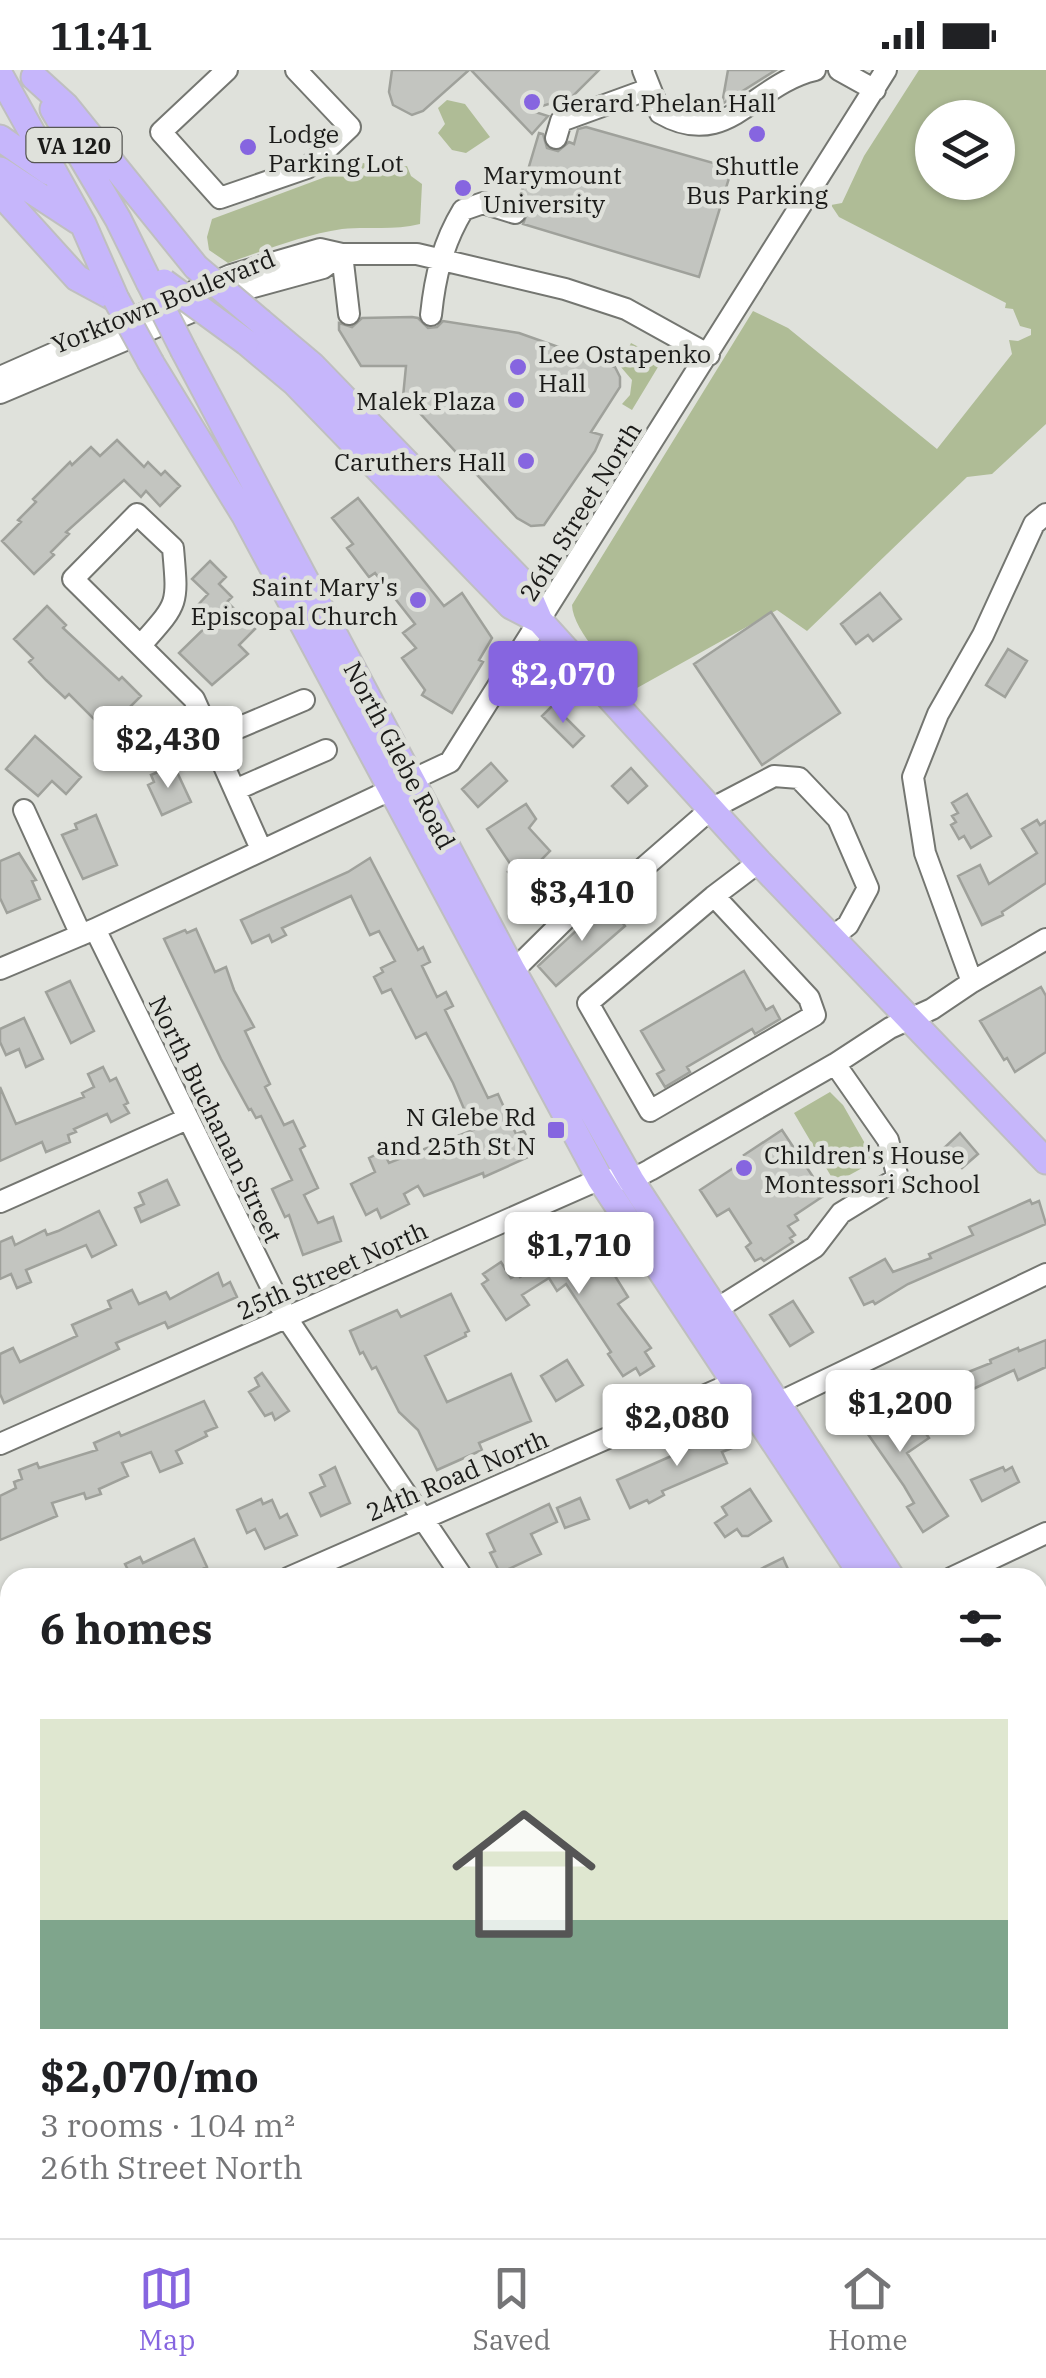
<!DOCTYPE html>
<meta charset="utf-8">
<style>
body{margin:0;font-family:"IBM Plex Serif",serif;background:#f2f2f2;color:#202124;height:100vh;display:flex;flex-direction:column;font-size:38px;white-space:nowrap}
*{box-sizing:border-box;margin:0}
p{font-size:32px;color:#757577}
.icon{flex:none;width:55px;height:55px;fill:none;stroke:currentColor;stroke-width:2;stroke-linecap:round;stroke-linejoin:round}
.map{position:relative;flex:1;overflow:hidden}
.sheet{position:absolute;left:0px;top:1498px;width:1048px;height:672px;display:flex;flex-direction:column;background:#fff;border-radius:30px 30px 0 0;box-shadow:0 2px 8px #0004}
.sheet>*{flex:none}
.tools{position:absolute;left:915px;top:30px;display:grid;gap:20px}
.tools a{display:grid;place-items:center;width:100px;height:100px;border-radius:50%;background:#fff;box-shadow:0 2px 8px #0004;font-size:50px}
.price{position:absolute;translate:-50% -85px;padding:0 22px;border-radius:10px;background:#fff;color:#222;font-size:32px;line-height:65px;filter:drop-shadow(0 2px 5px #0008)}
.price::after{content:'';position:absolute;left:50%;top:60px;width:30px;height:22px;margin-left:-15px;background:inherit;clip-path:polygon(0 0,100% 0,50% 100%)}
.price.current{background:#8665e0;color:#fff}
ul{padding:0;list-style:none}
li{display:grid;align-content:center;gap:20px;height:530px;padding:0 40px}
li+li{border-top:2px solid #e0e0e0}
li span{display:grid;place-items:center;height:310px;border-radius:0px;color:#555}
li>.icon{margin-inline-start:auto}
span .icon{width:180px;height:180px;fill:#fffc;stroke-width:1}
li b{font-size:42px}
h2{display:flex;justify-content:space-between;align-items:center;height:120px;padding:0 40px;font-size:42px}
.status{display:flex;justify-content:space-between;align-items:center;height:70px;padding:0 50px;background:#fff;direction:ltr}
.status svg{height:28px;fill:currentColor}
.menu{display:flex;justify-content:space-around;align-items:center;height:140px;border-top:2px solid #e0e0e0;background:#fff;font-size:28px;color:#757577}
.menu a{display:grid;justify-items:center;gap:5px}
.menu .current{color:#8665e0}
.map>svg:first-child{display:block}
.green{fill:#afbc96;fill-rule:evenodd}
.building{fill:#c3c5c0;stroke:#9fa19b;stroke-width:2.5}
.lines{fill:none;stroke-linecap:round;stroke-linejoin:round}
.minor-casing{stroke:#747671;stroke-width:24}
.major-casing{stroke:#bfbfbf;stroke-width:29}
.minor{stroke:#fff;stroke-width:20}
.major{stroke:#c6b6fb;stroke-width:25}
.major-bridge-casing{stroke:#bfbfbf;stroke-width:29;stroke-linecap:butt}
.major-bridge{stroke:#c6b6fb;stroke-width:25}
.poi-dot{fill:#8665e0;stroke:#dfe1db;stroke-width:4}
.labels{text-anchor:middle;dominant-baseline:central;stroke-width:9;stroke-linejoin:round;paint-order:stroke}
.shield{fill:#dfe1db;stroke:#565653;stroke-width:2.5}
.shield-label{font-size:22px;font-weight:bold;fill:#1b1b19}
.poi-label{font-size:25px;fill:#1b1b19;stroke:#dfe1db;text-anchor:start}
.street-label{font-size:25px;fill:#1b1b19;stroke:#dfe1db}
</style>
<div class="status"><b>11:41</b><svg viewBox="0 0 49 12"><path d="M0 12V9h3v3zM5 12V6h3v6zM10 12V3h3v9zM15 12V0h3v12zM26 1h20v11H26zM47 4h2v5h-2z"/></svg></div>
<div class="map">
<svg width="1046" height="2168" viewBox="0 0 1046 2168">
<rect width="100%" height="100%" fill="#dfe1db"/>
<path class="green" d="M919 0H1046V354L992 404 967 407 807 561 777 540 637 618C615 605 573 562 572 535L753 241 788 258 937 379 1012 284 1009 270 1018 271 1031 265V259L1020 256 1013 239 1005 238 1006 233 839 147 831 135 842 133 864 86ZM932 48H998V112H932Z
M447 30 465 34 490 67 466 83 452 80 438 63 445 54 438 38Z
M363 93 386 99 407 96 411 106 422 114 420 154C394 161 368 156 342 159 303 165 265 180 228 193L209 180 207 167 212 149Z
M631 273 652 284 658 297 632 340 622 334 630 325 632 310 620 296Z
M830 1022 843 1035 875 1091 835 1113 794 1043Z"/>
<path class="building" d="M392 0H469L423 41 412 45 393 35 389 22Z
M471 0H599L572 27 529 40 548 46 532 64Z
M728 0H776L722 34Z
M586 57 717 94 729 108 699 207 523 154 528 141 519 130 539 63 543 64 547 78 558 81 569 72 574 74 578 59Z
M412 247 418 248 428 258 437 257 443 251 519 263 615 297 620 307V317L591 362 602 365 595 381 544 455 531 456 517 448 416 339V329L403 327 406 296H361L339 260V253L352 257 362 248Z
M117 370 144 397 148 392 161 405 165 401 180 416 160 436 146 421 141 427 124 410 66 462 69 464 51 482 54 485 34 504 2 471 21 452 18 450 36 432 33 429 70 392 72 395 91 377 100 386Z
M358 428 444 536 462 523 492 568 479 590 483 592 452 643 422 625 425 620 402 588 416 578 403 563 415 554 375 503 369 507 347 478 353 474 332 448Z
M210 491 226 507 219 514 232 527 227 532 255 559 239 575 248 584 212 615 179 583 213 550 198 535 208 524 192 509Z
M880 523 901 549 873 571 868 565 856 574 841 554Z
M47 536 66 555 63 558 119 610 122 607 141 626 106 661 69 624 65 628 46 610 29 592 33 588 14 569Z
M771 542 840 643 762 695 694 594Z
M1008 579 1027 591 1005 627 986 615Z
M553 635 584 666 573 677 542 646Z
M35 666 81 707 66 724 52 711 38 726 6 699Z
M491 693 507 711 478 737 462 719Z
M167 698 170 705 177 702 191 732 162 745 148 715 154 712 151 705Z
M631 698 647 716 628 733 612 716Z
M967 724 991 766 971 778 964 766 959 769 951 755 956 752 952 746 958 743 952 733Z
M526 734 536 749 529 758 550 781 541 790 549 799 526 822 508 802 513 798 487 759Z
M96 745 117 795 83 809 62 765 77 759 75 754Z
M1037 750 1040 755 1046 751V813L1002 842 1003 845 982 855 958 806 980 795 989 814 1037 783 1022 759Z
M19 783 36 810 32 811 40 829 7 843 0 828V791Z
M370 788 418 880 423 877 430 892 422 896 437 927 446 922 453 936 445 940 488 1028 498 1024 516 1064 524 1061 535 1084 484 1107 483 1103 424 1126 418 1116 404 1124 409 1134 381 1148 377 1139 366 1145 351 1114 375 1102 369 1088 383 1081 389 1093 473 1060 453 1013 426 963 416 968 391 919 382 923 374 907 383 902 381 898 395 891 379 861 370 865 351 826 282 858 286 865 272 872 269 865 252 873 241 850 348 802Z
M607 832 625 856 556 916 538 896Z
M196 859 215 902 226 897 234 920 254 957 245 961 270 1014 265 1017 284 1055 293 1051 305 1076 300 1079 318 1118 304 1125 318 1153 333 1147 341 1171 303 1185 289 1145 285 1147 272 1119 292 1110 261 1046 256 1048 251 1039 249 1040 221 989 164 869 185 860 187 863Z
M744 901 766 940 773 936 780 949 755 964 752 959 687 997 690 1002 665 1017 657 1004 664 1000 641 961Z
M70 911 94 961 71 973 46 922Z
M1041 917 1046 926V982L1015 1002 1007 988 1004 990 980 951Z
M24 948 43 989 26 997 19 979 6 985 0 972V959Z
M103 997 110 1011 116 1008 128 1033 124 1035 129 1043 111 1052 107 1044 74 1059 76 1062 68 1065 70 1072 46 1082 42 1072 0 1091V1017L16 1054 84 1027 82 1023 94 1017 88 1004Z
M782 1060 825 1125 795 1145 798 1150 788 1156 795 1165 790 1168 793 1172 764 1191 761 1188 755 1191 746 1177 751 1173 729 1139 717 1146 700 1120 747 1089 744 1085Z
M960 1063 978 1084 962 1098 944 1078Z
M167 1110 179 1135 141 1152 135 1138 144 1134 139 1123Z
M1030 1130 1032 1134 1039 1131 1046 1154 908 1214 875 1234 873 1231 864 1235 850 1208 885 1189 893 1202 931 1188 929 1184 973 1165 969 1157Z
M99 1141 116 1175 92 1187 86 1175 26 1200 31 1212 17 1218 11 1204 0 1209V1172L12 1167 15 1175 45 1160 47 1165 58 1161Z
M586 1159 628 1227 618 1234 651 1278 645 1282 654 1296 640 1305 636 1298 623 1306 608 1284 611 1282 566 1214 557 1221 549 1208 522 1225 529 1235 506 1250 482 1214 488 1210 483 1204 501 1192 511 1208 518 1204 520 1207 571 1174 568 1170Z
M218 1203 223 1216 230 1212 237 1227 168 1258 165 1252 116 1273 119 1279 4 1333 0 1324V1284L13 1278 20 1292 77 1266 72 1255 111 1238 108 1231 132 1220 139 1234 166 1222 170 1229Z
M451 1224 469 1261 465 1263 466 1266 425 1286 447 1332 511 1304 531 1351 479 1373 482 1380 437 1400 418 1360 399 1342 376 1297 372 1299 363 1282 360 1284 350 1261 397 1240 401 1247Z
M793 1231 813 1262 790 1276 770 1245Z
M1046 1270V1297L1018 1310 1014 1300 932 1338 923 1320 991 1293 990 1290 1018 1278 1019 1281Z
M567 1290 583 1315 556 1331 541 1306Z
M262 1303 289 1341 275 1350 272 1343 265 1346 249 1322 259 1316 255 1308Z
M870 1318 897 1356 913 1345 929 1368 907 1383 948 1446 923 1462 907 1437 914 1433 904 1416 847 1334Z
M204 1331 217 1357 205 1362 207 1366 176 1381 182 1393 160 1402 151 1382 122 1393 128 1406 99 1419 101 1424 86 1429 84 1423 52 1433 57 1446 0 1470V1426L16 1418 14 1412 22 1409 19 1400 37 1393 39 1398 97 1380 94 1373 119 1362 121 1366Z
M735 1358 742 1374 722 1382 727 1393 662 1421 664 1425 649 1433 647 1430 630 1438 617 1410Z
M335 1397 350 1433 321 1446 310 1423 325 1416 320 1405Z
M1003 1397 1005 1401 1012 1397 1019 1412 982 1431 971 1410Z
M750 1419 771 1451 748 1466H742L737 1459 725 1467 715 1453 727 1445 722 1437Z
M580 1428 589 1449 565 1458 557 1438Z
M261 1429 263 1434 272 1430 280 1448 287 1444 297 1465 265 1479 255 1459 247 1463 237 1440Z
M549 1434 557 1452 531 1464 541 1484 500 1503 490 1483 495 1481 487 1464Z
M194 1469 207 1497 184 1508H110L128 1500 125 1494 140 1487 143 1493Z
M783 1488 792 1508H742Z"/>
<g class="lines">
<defs>
<path id="minor" d="M227 0 161 62 220 128 307 98 350 57 296 0
M643 0 660 43C727 82 753 14 815 0
M839 0 875 20
M556 68 561 51 649 19
M342 184 349 244
M431 245C435 206 443 173 463 140L483 133 515 143
M0 307 231 205 320 179 342 184H417L565 219 626 239 709 285
M0 323 246 219 323 198 342 184
M141 575C179 532 178 536 173 478L137 444 73 509 194 629 261 779
M212 669 304 630
M235 720 326 680
M24 740 81 865
M714 826 588 933 650 1041 815 945 809 928 714 826 759 792
M95 859 286 1247 463 1508
M0 899 95 859 450 692 886 0
M513 901 606 809 626 813 711 739 774 706 799 708 838 749 868 818 848 855 831 868
M972 912 925 783 913 707 938 644 983 565 1034 454 1046 444
M0 1132 187 1049
M715 1240 815 1177 841 1143 898 1108 888 1070 835 994
M778 1333 1046 1204
M0 1374 600 1109 631 1110 650 1100 835 994 890 958 932 939 972 912 1046 869
M288 1508 747 1307
M951 1508 1046 1463
M1038 1551 1046 1537
M1038 1635 1046 1648
M0 1638 10 1634
M0 1712 10 1725
M1038 1982 1046 1978
M40 2160V2168
M350 2160 356 2168
M991 2160 996 2168
M631 2168 648 2160"/>
<path id="major" d="M0 5 83 154 116 229
M34 7 66 36 196 197
M53 39 118 149 149 212
M0 68 49 102
M0 100 78 151
M0 123 77 208 116 229
M261 252 312 295 524 514 540 551 759 792 1046 1091
M246 272 295 313 511 536 540 551
M184 281 513 901 631 1110 892 1508
M151 293 245 446 600 1109 864 1508
M1038 1728 1046 1741
M1038 1771 1046 1784"/>
</defs>
<use href="#minor" class="minor-casing"/>
<use href="#major" class="major-casing"/>
<use href="#minor" class="minor"/>
<use href="#major" class="major"/>
<defs>
<path id="major-bridge" d="M196 197 261 252
M149 212 184 281
M164 212 246 272
M116 229 151 293"/>
</defs>
<use href="#major-bridge" class="major-bridge-casing"/>
<use href="#major-bridge" class="major-bridge"/>
</g>
<g class="poi-dot">
<circle cx="532" cy="32" r="10"/>
<circle cx="757" cy="64" r="10"/>
<circle cx="248" cy="77" r="10"/>
<circle cx="463" cy="118" r="10"/>
<circle cx="518" cy="297" r="10"/>
<circle cx="516" cy="330" r="10"/>
<circle cx="526" cy="391" r="10"/>
<circle cx="418" cy="530" r="10"/>
<rect x="546" y="1050" width="20" height="20" rx="5"/>
<circle cx="744" cy="1098" r="10"/>
</g>
<g class="labels">
<rect class="shield" x="26.5" y="58" width="95" height="34" rx="8"/>
<g class="shield-label">
<text x="74" y="75">VA 120</text>
</g>
<g class="poi-label">
<text x="552" y="32">Gerard Phelan Hall</text>
<text x="268" y="63">Lodge<tspan x="268" dy="29">Parking Lot</tspan></text>
<text x="757" y="95" text-anchor="middle">Shuttle<tspan x="757" dy="29">Bus Parking</tspan></text>
<text x="483" y="104">Marymount<tspan x="483" dy="29">University</tspan></text>
<text x="538" y="283">Lee Ostapenko<tspan x="538" dy="29">Hall</tspan></text>
<text x="496" y="330" text-anchor="end">Malek Plaza</text>
<text x="506" y="391" text-anchor="end">Caruthers Hall</text>
<text x="398" y="516" text-anchor="end">Saint Mary's<tspan x="398" dy="29">Episcopal Church</tspan></text>
<text x="536" y="1046" text-anchor="end">N Glebe Rd<tspan x="536" dy="29">and 25th St N</tspan></text>
<text x="764" y="1084">Children's House<tspan x="764" dy="29">Montessori School</tspan></text>
</g>
<g class="street-label">
<text transform="translate(163 231) rotate(-22)">Yorktown Boulevard</text>
<text transform="translate(580 441) rotate(-58)">26th Street North</text>
<text transform="translate(400 685) rotate(62)">North Glebe Road</text>
<text transform="translate(216 1049) rotate(64)">North Buchanan Street</text>
<text transform="translate(332 1200) rotate(-24)">25th Street North</text>
<text transform="translate(457 1405) rotate(-23)">24th Road North</text>
</g>
</g>
</svg>
<div class="tools">
<a><svg class="icon" aria-label="layers" viewBox="0 0 24 24"><path d="M12 4l9 5-9 5-9-5zM3 14l9 5 9-5"/></svg></a>
</div>
<b class="price current" style="left:563px;top:656px">$2,070</b>
<b class="price" style="left:168px;top:721px">$2,430</b>
<b class="price" style="left:582px;top:874px">$3,410</b>
<b class="price" style="left:579px;top:1227px">$1,710</b>
<b class="price" style="left:900px;top:1385px">$1,200</b>
<b class="price" style="left:677px;top:1399px">$2,080</b>
<section class="sheet">
<h2>6 homes<svg class="icon" aria-label="filters" viewBox="0 0 24 24"><path d="M4 7h16M4 17h16"/><circle cx="9" cy="7" r="2"/><circle cx="15" cy="17" r="2"/></svg></h2>
<ul>
<li><span style="background:linear-gradient(#dfe7d0 65%,#7fa58c 0)"><svg class="icon" aria-label="home" viewBox="0 0 24 24"><path d="M3 11l9-7 9 7M6 9v11h12V9"/></svg></span><div><b>$2,070/mo</b><p>3 rooms · 104 m²</p><p>26th Street North</p></div></li>
</ul>
</section>
</div>
<nav class="menu">
<a class="current"><svg class="icon" aria-label="map" viewBox="0 0 24 24"><path d="M3 6l6-2 6 2 6-2v14l-6 2-6-2-6 2zM9 4v14M15 6v14"/></svg>Map</a>
<a><svg class="icon" aria-label="saved" viewBox="0 0 24 24"><path d="M7 4h10v16l-5-4-5 4z"/></svg>Saved</a>
<a><svg class="icon" aria-label="home" viewBox="0 0 24 24"><path d="M3 11l9-7 9 7M6 9v11h12V9"/></svg>Home</a>
</nav>
